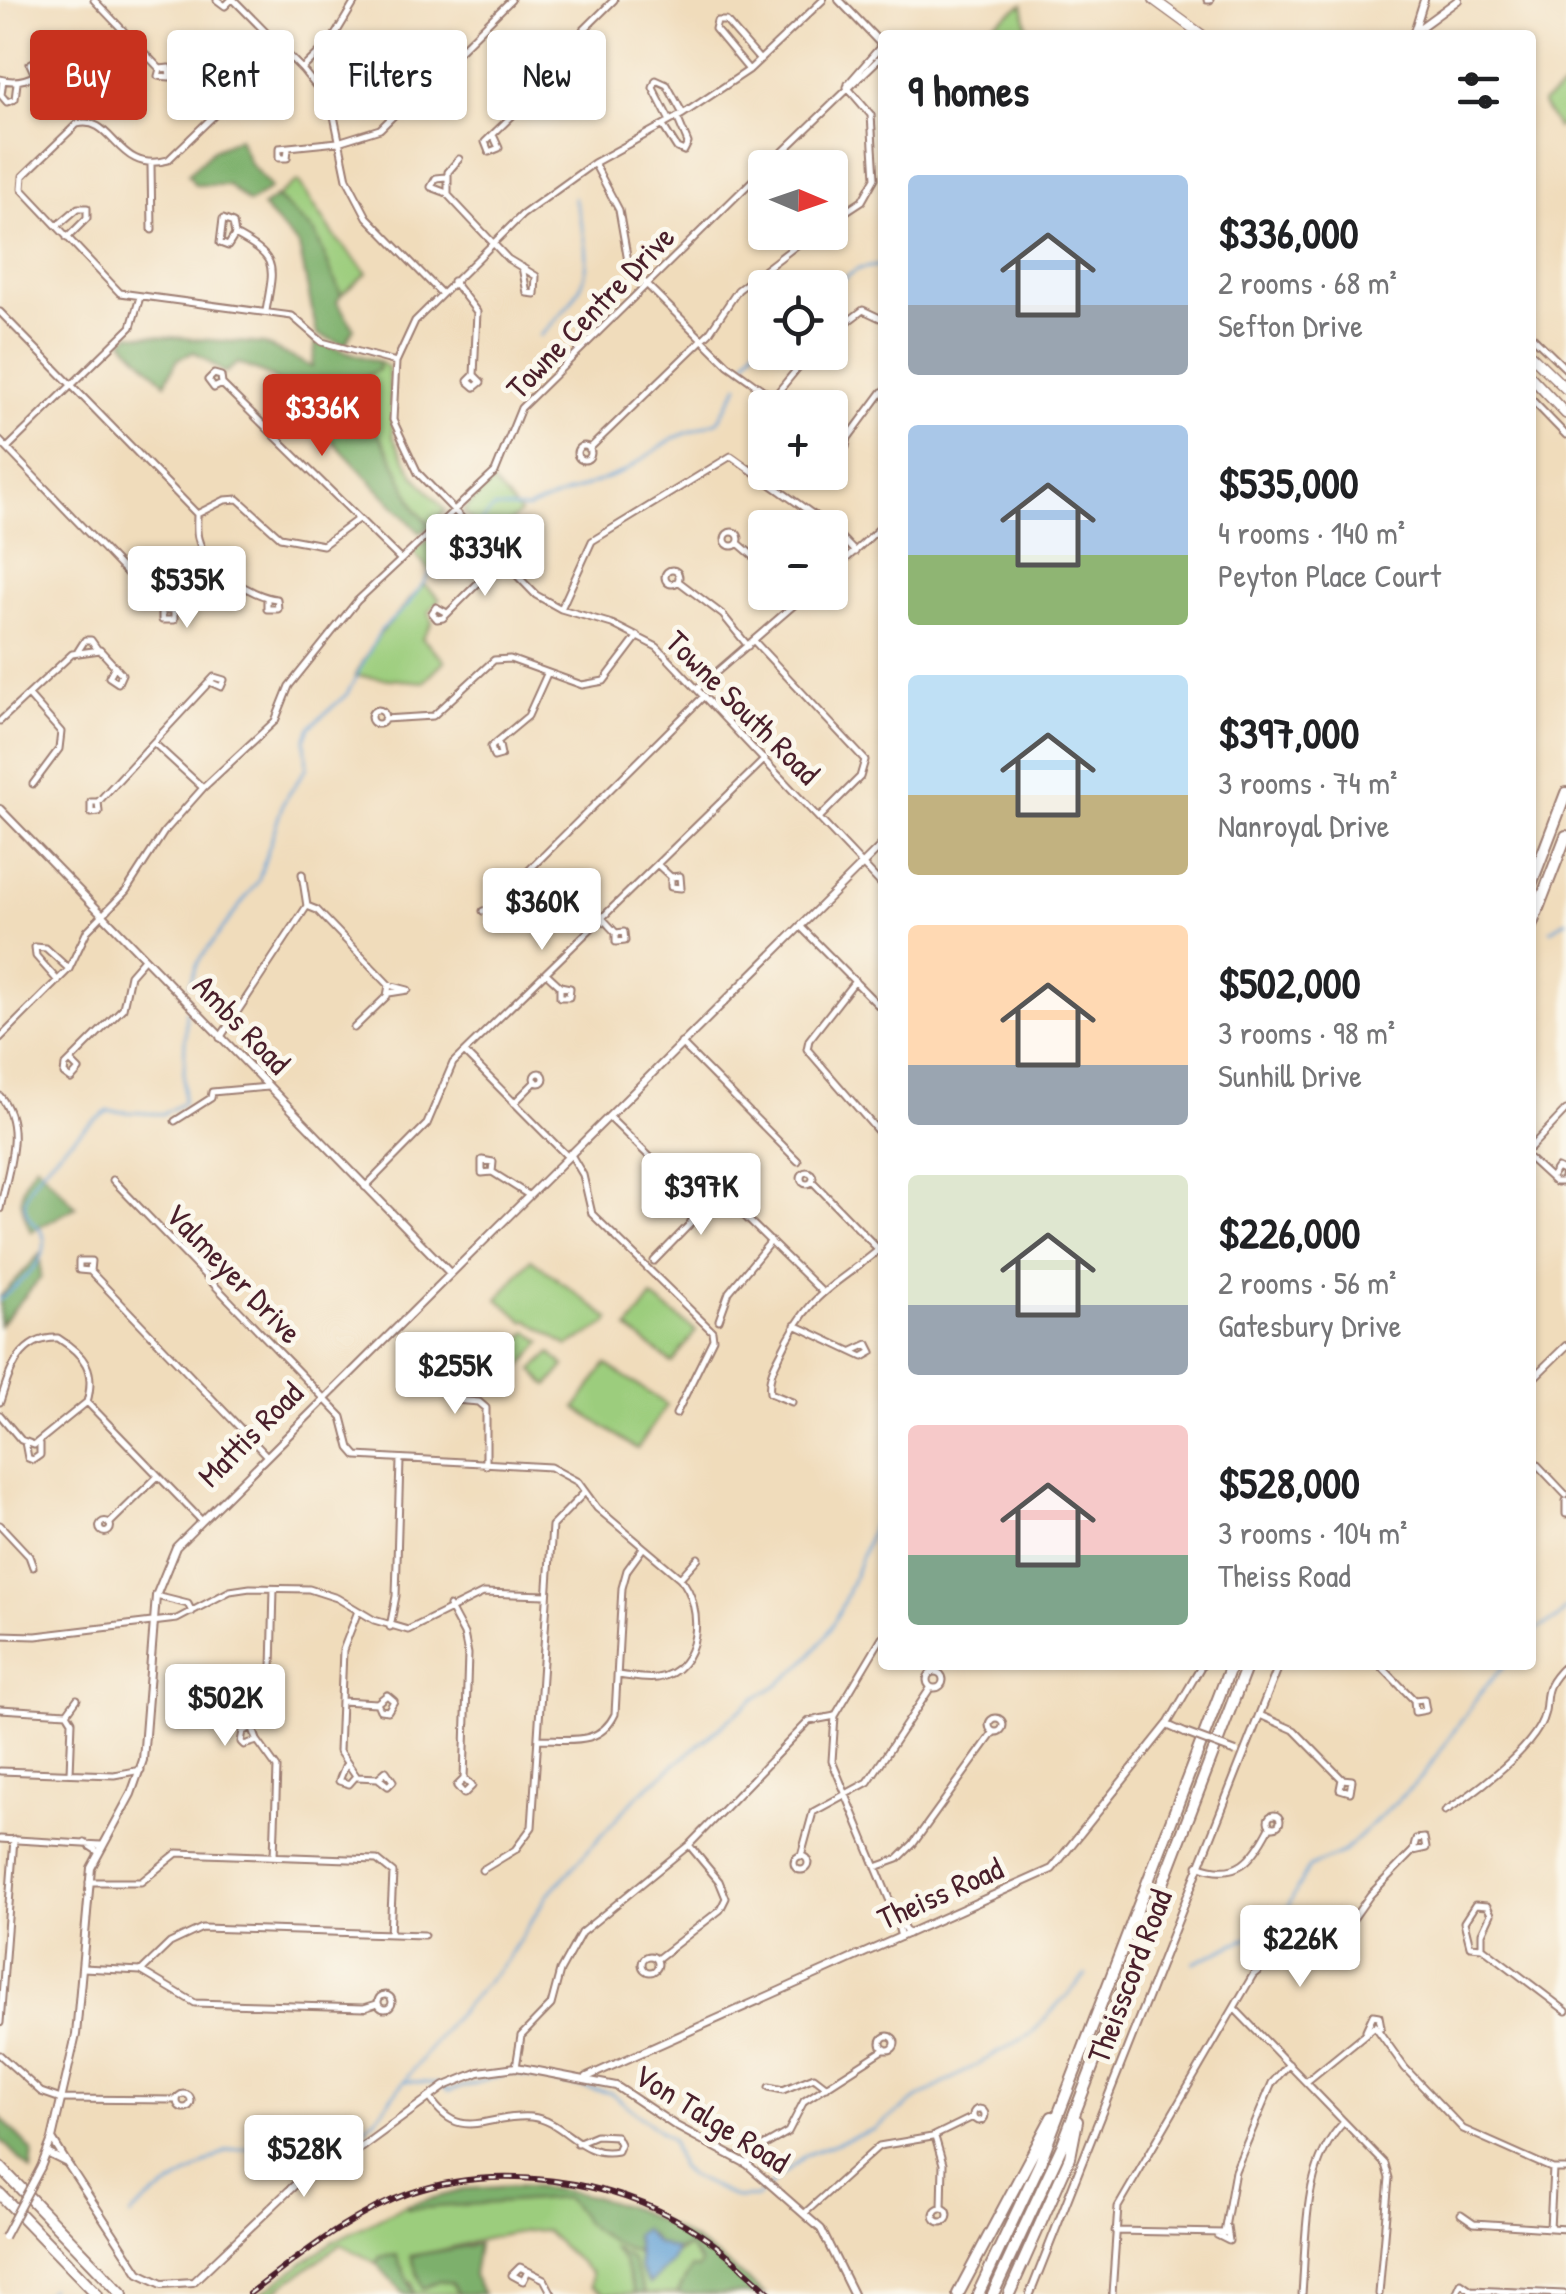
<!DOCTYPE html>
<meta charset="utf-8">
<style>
body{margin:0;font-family:"Patrick Hand",sans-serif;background:#f2f2f2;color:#202124;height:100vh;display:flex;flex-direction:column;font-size:38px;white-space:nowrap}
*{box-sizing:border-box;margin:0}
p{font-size:32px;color:#757577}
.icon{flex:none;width:55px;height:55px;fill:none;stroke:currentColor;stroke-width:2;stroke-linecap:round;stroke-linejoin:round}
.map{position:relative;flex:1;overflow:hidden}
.side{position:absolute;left:878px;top:30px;width:658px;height:1640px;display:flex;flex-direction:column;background:#fff;border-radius:10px;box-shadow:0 2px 8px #0004}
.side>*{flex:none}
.hud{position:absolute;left:30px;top:30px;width:698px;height:90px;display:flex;gap:20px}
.needle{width:65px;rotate:92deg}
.controls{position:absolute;left:748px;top:150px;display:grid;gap:20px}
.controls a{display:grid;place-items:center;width:100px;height:100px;border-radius:10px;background:#fff;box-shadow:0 2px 8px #0004;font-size:50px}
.price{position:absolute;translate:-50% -85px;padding:0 22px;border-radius:10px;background:#fff;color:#222;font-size:32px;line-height:65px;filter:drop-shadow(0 2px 5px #0008)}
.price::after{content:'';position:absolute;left:50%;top:60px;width:30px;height:22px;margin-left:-15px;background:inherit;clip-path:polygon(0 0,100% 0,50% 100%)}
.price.selected{background:#c8321e;color:#fff}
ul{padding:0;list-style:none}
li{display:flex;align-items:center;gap:30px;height:250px;padding:0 30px}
li span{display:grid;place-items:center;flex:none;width:280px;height:200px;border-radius:10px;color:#555}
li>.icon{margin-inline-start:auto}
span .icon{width:120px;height:120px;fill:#fffc;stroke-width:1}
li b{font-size:42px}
h2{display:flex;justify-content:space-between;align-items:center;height:120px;padding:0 30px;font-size:42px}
.pill{padding:0 35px;border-radius:10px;background:#fff;box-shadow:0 2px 8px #0004;font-size:35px;line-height:90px}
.pill.selected{background:#c8321e;color:#fff}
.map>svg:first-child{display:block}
.green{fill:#9ccd7d;stroke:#737654;stroke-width:2.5}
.forest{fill:#7db06c;stroke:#64684c;stroke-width:2.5}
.water{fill:#64a2d6;stroke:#576080;stroke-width:2.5}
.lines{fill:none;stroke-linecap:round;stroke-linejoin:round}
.stream{stroke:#64a2d6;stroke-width:2.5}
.minor-casing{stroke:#9d7e73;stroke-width:9}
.tertiary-casing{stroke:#9d7e73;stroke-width:10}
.secondary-casing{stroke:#9d7e73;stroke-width:10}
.trunk-casing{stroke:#9d7e73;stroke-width:12}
.motorway-casing{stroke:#9d7e73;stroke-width:14}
.minor{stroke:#fff;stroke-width:5}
.tertiary{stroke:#fff;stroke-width:6}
.secondary{stroke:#fff;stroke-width:6}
.trunk{stroke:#fff;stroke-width:9}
.motorway{stroke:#fff;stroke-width:10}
.rail-casing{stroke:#4a1f2b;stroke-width:6}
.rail{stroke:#fbf7ec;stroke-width:2.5;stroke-dasharray:8;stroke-linecap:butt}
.tertiary-bridge-casing{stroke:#9d7e73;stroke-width:10;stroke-linecap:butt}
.secondary-bridge-casing{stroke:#9d7e73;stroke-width:10;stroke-linecap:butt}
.tertiary-bridge{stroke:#fff;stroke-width:6}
.secondary-bridge{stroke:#fff;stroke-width:6}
.labels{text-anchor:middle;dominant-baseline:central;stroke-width:10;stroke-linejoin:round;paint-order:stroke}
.street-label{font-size:32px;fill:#4a1f2b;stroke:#fbf7ec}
</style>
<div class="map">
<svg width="1566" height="2294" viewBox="0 0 1566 2294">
<rect width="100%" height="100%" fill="#fbf7ec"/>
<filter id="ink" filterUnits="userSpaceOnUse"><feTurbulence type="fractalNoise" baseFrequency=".01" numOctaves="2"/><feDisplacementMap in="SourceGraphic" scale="20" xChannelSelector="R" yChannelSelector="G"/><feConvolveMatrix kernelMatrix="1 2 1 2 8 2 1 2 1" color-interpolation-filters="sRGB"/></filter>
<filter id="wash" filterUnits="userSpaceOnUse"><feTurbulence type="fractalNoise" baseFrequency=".0048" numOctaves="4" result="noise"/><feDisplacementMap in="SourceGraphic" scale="40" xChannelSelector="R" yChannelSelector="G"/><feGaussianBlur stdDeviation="2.25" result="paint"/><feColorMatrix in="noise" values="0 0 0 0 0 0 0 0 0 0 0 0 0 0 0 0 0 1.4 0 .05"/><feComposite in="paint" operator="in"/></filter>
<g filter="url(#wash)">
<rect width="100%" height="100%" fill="#f0dcbb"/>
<path class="green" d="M1023 4 1029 35H976Z
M1566 86V122L1557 128 1542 103Z
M298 181 336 238 367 273 341 295 315 234 276 197Z
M379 362 388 367 393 437 414 475 445 510 431 526 416 510 393 459 353 393 352 383 378 370Z
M492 482 520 513 490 542 463 511Z
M455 521 475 539 433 575 413 551Z
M424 584 440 599 429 611 432 623 422 638 445 661 424 682 355 676 378 636Z
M531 1259 610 1319 607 1324 568 1346 528 1320 525 1322 498 1299Z
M652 1297 696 1331 672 1363 628 1329Z
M528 1331 542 1342 520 1368 507 1357Z
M551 1353 565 1366 548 1386 533 1370Z
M606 1364 667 1405 637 1449 576 1408Z
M553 2196 565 2198 626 2250 637 2252 640 2269 689 2247 701 2263 698 2269 691 2268 677 2294H645L631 2259 613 2248 622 2259 635 2294H605L591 2286V2273L544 2230C501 2231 454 2249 411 2256L424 2289 439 2280 452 2283 458 2294H414L412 2283 380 2257 376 2263 341 2244 271 2294H260L332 2242 406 2205 408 2209Z"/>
<path class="forest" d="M239 138 249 162 271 188 249 203 228 185H195L188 174 213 150Z
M276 197 315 233 341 295 337 302 354 328 345 345 317 334 299 246 262 207Z
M130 334 264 344 312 367 316 342 379 362 378 370 352 383 353 393 393 459 416 510 431 526 420 533 272 377 238 363 225 373 194 352 178 359 165 383 123 341Z
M36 1164 76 1207 31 1232C19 1204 16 1189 36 1164Z
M40 1254 41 1277 0 1325V1297Z
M0 2117 33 2152 31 2171 0 2139Z
M512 2186C618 2189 685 2226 764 2294H677L691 2268 698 2269 701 2263 689 2247 676 2250 656 2243 650 2234 635 2235 637 2252C623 2249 596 2234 586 2223 578 2214 575 2206 565 2198L408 2209 406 2205 468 2189Z
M478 2244 473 2275 483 2294H458L452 2283 439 2280 423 2289 411 2256Z
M611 2246 631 2259 645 2294H635L622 2259Z
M396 2255 414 2294H404L376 2263 380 2257Z"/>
<path class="water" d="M643 2229 656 2243 676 2250 671 2263 649 2284 640 2269 635 2235Z"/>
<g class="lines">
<path class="stream" d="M830 288 858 269 882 265
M540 336C593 283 596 268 574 198
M742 367 765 332
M479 524 494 508 527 509 623 472 674 438 718 421 739 385
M1551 930 1566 921
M189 985 198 962 258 881 283 803 307 767 305 740 310 727 347 694 380 631 407 606 437 564 465 540
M0 1300C16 1286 57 1255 41 1231 35 1222 25 1217 25 1204 26 1174 85 1126 108 1111L162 1114 183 1103 186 1010
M1530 1633 1557 1619 1566 1608
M1194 1963 1270 1927 1287 1908 1309 1867 1342 1853 1423 1776 1483 1689 1505 1665
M405 2081 439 2084 449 2091 510 2073 611 2093 671 2140 680 2167 689 2175 736 2198 757 2197 805 2155 875 2129 918 2098 1031 2034 1086 1975
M130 2216 148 2200 226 2151 271 2145 318 2156 345 2144 376 2118 449 2023 506 1961 547 1896 637 1796 755 1698C842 1654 847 1582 882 1504
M45 2294 50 2288"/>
</g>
</g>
<g filter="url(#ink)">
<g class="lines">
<defs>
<path id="minor" d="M94 0 160 69 158 76 170 77 169 68 160 69
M217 0 225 6 231 0
M234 0 302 69 332 106 347 179 367 217 440 292
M823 0 749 70 683 114 594 163 522 215 415 321 396 362 393 420 418 473 536 595 561 609 612 624 657 647 882 885
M1207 0H1210
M282 50 168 160C116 175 114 114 77 124L23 176 22 189 120 293 292 316 322 342 396 362
M302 69 332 40 356 0
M749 70 715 29 717 21H726L759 59
M0 79C16 84 35 79 44 67L39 59 30 64 34 73
M3 80 1 95 7 102 15 99 17 83
M848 84 882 45
M670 121 653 88 656 80 667 85 683 114
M663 126 677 148 684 151 688 143 677 117
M494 137 499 148 489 152 485 142 515 113 535 78 614 0
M288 149 287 158H279V148L338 142 380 129 511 0
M459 159 448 172V195L508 259 536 276 535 294 527 293 522 267
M594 163 619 210 629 267 728 365 788 408
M151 165 152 230
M766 168 882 56
M446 177 436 178 431 187 447 193
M830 222 862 201 875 178 871 115 847 87
M57 226 78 208H87V218L67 238
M235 235 228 246 220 243 223 219 233 223 235 235C279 259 274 264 266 311
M453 281 477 312 474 375 468 381 475 387 481 382 474 375
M0 312 197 514
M1530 334 1566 369
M830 335 863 310 882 319
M222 384 214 388 208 380 214 374 221 376 222 384 399 558
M773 398 811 352
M1530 398 1566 435
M830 436 848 438 882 392
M830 438 837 451 846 447 848 438
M0 441 162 610V620H174V610H162
M577 453a7 7 0 1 1 14 0a7 7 0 1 1-14 0Z
M7 448 131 327 140 297
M589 449 709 333 738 290 814 232
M197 514 225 500 238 499 280 537 323 545 358 519
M197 514C197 521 196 531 198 538 205 567 252 597 277 599L278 609H267V600
M725 539a7 7 0 1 1 14 0a7 7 0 1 1-14 0Z
M738 543 765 566
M665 577a7 7 0 1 1 14 0a7 7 0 1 1-14 0Z
M830 574 882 526
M678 581 723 615 748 646
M561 609 592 541 731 456 831 527 855 552
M445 612 436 607 432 613 437 619 443 618 501 560
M754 641 865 760 860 777 820 817
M78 651 85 640H91L98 650
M697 689 809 592
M30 697 61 732 59 749 33 784
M371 717a7 7 0 1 1 14 0a7 7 0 1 1-14 0Z
M384 719 433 716 494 660 510 659 582 685 604 681 638 636
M0 721 72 654 100 650 122 674 118 683 109 677 115 666
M154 743 203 788
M499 745 501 755 494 757 491 747 528 716 547 674
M98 802 99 812 91 813V802H98L214 677 224 680 221 687 212 683
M658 865 671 877 680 876 681 888 671 887V877
M307 906 317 910 389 985 387 996 354 1028
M483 911 490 909 704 696
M602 918 616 933V942L625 941 624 932 616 933
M800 926 882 1009
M546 973 560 986 570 988 569 997H560V986
M58 981 36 956 35 947 46 948 69 969
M855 981 809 1040 807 1049 882 1136
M389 985 408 990 389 993
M0 1038 69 969 87 931 126 891 164 832 203 788 275 721 289 686 357 601 495 472 521 408 765 168
M220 1038 307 906 302 874
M681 1043 798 1161
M465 1053 567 1156
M72 1063 79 1070 71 1079 64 1074 65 1066 123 1008 130 975 144 959
M534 1078a5 5 0 1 1 10 0a5 5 0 1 1-10 0Z
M0 1096C26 1128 7 1172 0 1209
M514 1103 536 1081
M609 1117 655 1162 721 1193 821 1291
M175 1121 211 1098 212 1092 268 1087
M1530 1148 1566 1110
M570 1153 583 1175 592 1214 712 1331 713 1339 676 1414
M1530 1159 1555 1182H1563L1565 1172 1557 1168 1551 1177
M492 1172 493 1162 482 1160V1173L492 1172 527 1194
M801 1178a6 6 0 1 1 12 0a6 6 0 1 1-12 0Z
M113 1180 342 1417 350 1448 357 1456 550 1467 578 1482 597 1508 680 1578C705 1606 702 1671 657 1678 645 1680 629 1676 617 1675
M812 1181 879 1250
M365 1187 427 1124 453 1063 765 759
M654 1261 689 1225 711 1188
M90 1271 91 1261H79V1270L90 1271 265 1454
M719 1320 729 1292 771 1241
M795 1325 863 1357 872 1352 868 1344 853 1351
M447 1374 440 1370 446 1361 453 1366 445 1387 455 1400 479 1402 486 1408V1465
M0 1402C10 1370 20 1337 58 1338 85 1355 96 1370 87 1402L200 1519
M792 1402 770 1393C768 1378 773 1368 780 1355 811 1289 831 1290 882 1247
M0 1415 21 1440 34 1445 87 1402
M25 1442 28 1458 33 1460 40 1455V1444
M1530 1457 1566 1495
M1566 1501V1514
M99.5 1527a5.5 5.5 0 1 1 11 0a5.5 5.5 0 1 1-11 0Z
M109 1524 157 1477
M0 1525 29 1556 33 1567
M680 1578 698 1558
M156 1596 188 1604 192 1612
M449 1606 464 1634 468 1654 464 1779 457 1786 464 1794 472 1786 464 1779
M358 1611 343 1650 339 1751 357 1777 378 1778 388 1786 393 1781 386 1771 378 1778
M390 1627 396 1596 400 1461
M0 1635 36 1636 177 1619 230 1591 250 1588 309 1589 337 1598 374 1620 408 1630 483 1593 547 1595
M882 1637 835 1716 832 1761 894 1911 908 1934
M1380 1665 1414 1700 1415 1712 1426 1710 1424 1699 1414 1700
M927 1680a8 8 0 1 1 16 0a8 8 0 1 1-16 0Z
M341 1701 377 1703 380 1710 388 1711 394 1701 387 1695 377 1703
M0 1709 67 1713 72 1721 70 1773
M67 1713 77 1699
M1262 1716 1294 1730 1342 1779 1352 1780 1350 1792 1340 1789 1342 1779
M989 1725a7 7 0 1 1 14 0a7 7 0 1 1-14 0Z
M1167 1725 1202 1665
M251 1728 243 1731 241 1742 244 1745 257 1741
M540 1739C570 1739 600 1746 615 1714L622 1588 627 1570 643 1548
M345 1766 339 1781 349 1784 356 1776
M0 1771 114 1775 141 1770
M1445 1811C1473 1794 1523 1756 1539 1727 1554 1700 1535 1694 1566 1665
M1268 1821a6 6 0 1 1 12 0a6 6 0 1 1-12 0Z
M0 1839 101 1845
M85 1843 97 1851
M794 1863a7 7 0 1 1 14 0a7 7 0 1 1-14 0Z
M274 1856 277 1768 257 1740 250 1720 272 1668 274 1589
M801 1856 813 1812 868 1782 931 1687
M1198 1865C1237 1881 1253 1860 1270 1827
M876 1867 898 1859 913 1844 993 1733
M482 1870 515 1850 532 1827 552 1526 585 1492
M89 1882H141L177 1853 377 1860 393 1873 390 1934
M895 1914 901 1937
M1482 1947V1933L1491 1914 1487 1906 1475 1905 1464 1922 1470 1946 1482 1947 1566 2011
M1292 1956 1302 1973 1310 1969 1314 1957
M642 1964a8 8 0 1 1 16 0a8 8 0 1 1-16 0Z
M657 1959 720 1910 726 1898 719 1881 689 1845
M83 1968 141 1971 195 2003 364 2008 377 2004
M142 1970 170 1943 202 1928 424 1935
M378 2002a7 7 0 1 1 14 0a7 7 0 1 1-14 0Z
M1235 2009 1385 2164 1389 2178 1379 2294
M0 2023 14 1839
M1366 2030 1373 2015 1379 2016 1381 2027
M881 2043a7 7 0 1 1 14 0a7 7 0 1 1-14 0Z
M0 2055 41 2092 61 2099 176 2100
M516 2067 521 2036 551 2005 560 1971 581 1933 689 1845 809 1721 835 1716
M1306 2082 1375 2026 1405 2068 1463 2129 1553 2169H1566
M769 2087 783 2090 814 2077 827 2087
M177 2101a7 7 0 1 1 14 0a7 7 0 1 1-14 0Z
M430 2098C461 2145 488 2113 531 2117 565 2120 580 2159 617 2151L620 2144 616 2136 596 2135 577 2143
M973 2115a6 6 0 1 1 12 0a6 6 0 1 1-12 0Z
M935 2137 943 2164 942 2208
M747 2164 760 2148 788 2132 804 2101 885 2049
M934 2215a7 7 0 1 1 14 0a7 7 0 1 1-14 0Z
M806 2212 879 2146 932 2137 973 2117
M1461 2214 1474 2223 1566 2229
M1550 2228 1553 2169
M1115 2231 1224 2233 1235 2171 1272 2083 1289 2064
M1217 2235 1229 2241 1227 2227
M527 2273 523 2281 512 2275 520 2267 544 2279 552 2294
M1112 2294 1118 2207 1253 1975 1276 1956 1322 1955 1334 1946 1370 1895 1413 1851 1426 1848 1424 1838 1416 1839 1413 1851
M1302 2294C1307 2236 1301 2167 1344 2122
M1456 2294 1461 2283 1471 2290 1564 2294"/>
<path id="tertiary" d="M839 0 882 45
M0 809 449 1272
M1530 1381 1566 1346
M587 2077 1052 1869 1167 1725 1185 1733
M47 2153 67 2163 139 2273 162 2284 193 2282 300 2180 352 2154 445 2086 479 2072 516 2067 616 2086 676 2126 747 2164 821 2229 853 2294
M1030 2294 1279 1665"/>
<path id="secondary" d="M1414 32 1424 0
M1410 35 1458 0
M52 2139 67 2163
M41 2167 52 2139 76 2035 91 1868 131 1794 143 1760 156 1596 176 1547 882 845"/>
<path id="trunk" d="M1154 0 1202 35
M1530 354 1566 389
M1530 376 1566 414"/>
<path id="motorway" d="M1530 887 1566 793
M1530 929 1566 836
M0 2167 122 2294
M0 2194 97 2294
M958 2294 1052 2117
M978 2294 1039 2165 1231 1665
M993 2294 1062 2146 1247 1665
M1009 2294 1070 2157 1077 2121"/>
</defs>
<use href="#minor" class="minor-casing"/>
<use href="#tertiary" class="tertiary-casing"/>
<use href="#secondary" class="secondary-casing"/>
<use href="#trunk" class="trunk-casing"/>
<use href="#motorway" class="motorway-casing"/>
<use href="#minor" class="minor"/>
<use href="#tertiary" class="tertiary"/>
<use href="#secondary" class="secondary"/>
<use href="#trunk" class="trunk"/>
<use href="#motorway" class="motorway"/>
<defs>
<path id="rail" d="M249 2294C299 2257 350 2214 410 2193 496 2163 612 2179 689 2227 719 2245 745 2270 771 2294"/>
</defs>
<use href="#rail" class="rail-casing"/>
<use href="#rail" class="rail"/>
<defs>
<path id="tertiary-bridge" d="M1185 1733 1236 1752"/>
<path id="secondary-bridge" d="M4 2237 41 2167"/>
</defs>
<use href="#tertiary-bridge" class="tertiary-bridge-casing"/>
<use href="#secondary-bridge" class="secondary-bridge-casing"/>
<use href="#tertiary-bridge" class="tertiary-bridge"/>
<use href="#secondary-bridge" class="secondary-bridge"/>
</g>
</g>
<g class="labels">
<g class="street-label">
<text transform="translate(590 312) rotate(-46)">Towne Centre Drive</text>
<text transform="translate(743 707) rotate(45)">Towne South Road</text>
<text transform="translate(242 1024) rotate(46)">Ambs Road</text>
<text transform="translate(234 1273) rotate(46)">Valmeyer Drive</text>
<text transform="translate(250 1434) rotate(-45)">Mattis Road</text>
<text transform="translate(940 1893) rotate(-24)">Theiss Road</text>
<text transform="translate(1129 1976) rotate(-69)">Theisscord Road</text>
<text transform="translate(712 2118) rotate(32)">Von Talge Road</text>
</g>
</g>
</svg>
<div class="controls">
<a><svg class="needle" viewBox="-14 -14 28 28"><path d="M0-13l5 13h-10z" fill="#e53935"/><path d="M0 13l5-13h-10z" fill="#757577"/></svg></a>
<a><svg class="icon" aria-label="locate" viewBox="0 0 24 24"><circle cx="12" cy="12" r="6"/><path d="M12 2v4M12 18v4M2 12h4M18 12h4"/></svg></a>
<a>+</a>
<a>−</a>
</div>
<b class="price selected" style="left:322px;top:459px">$336K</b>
<b class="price" style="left:485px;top:599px">$334K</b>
<b class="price" style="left:187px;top:631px">$535K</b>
<b class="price" style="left:542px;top:953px">$360K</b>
<b class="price" style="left:701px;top:1238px">$397K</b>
<b class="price" style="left:455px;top:1417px">$255K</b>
<b class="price" style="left:225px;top:1749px">$502K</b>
<b class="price" style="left:1300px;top:1990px">$226K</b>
<b class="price" style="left:304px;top:2200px">$528K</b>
<div class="hud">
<a class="pill selected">Buy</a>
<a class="pill">Rent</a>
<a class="pill">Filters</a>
<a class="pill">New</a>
</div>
<section class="side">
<h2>9 homes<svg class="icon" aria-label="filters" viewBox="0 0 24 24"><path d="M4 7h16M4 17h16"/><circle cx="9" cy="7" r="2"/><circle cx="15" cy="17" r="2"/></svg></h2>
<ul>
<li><span style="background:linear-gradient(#a9c7e8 65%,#9aa5b1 0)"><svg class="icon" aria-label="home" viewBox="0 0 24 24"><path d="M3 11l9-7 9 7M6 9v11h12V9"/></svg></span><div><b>$336,000</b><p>2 rooms · 68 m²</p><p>Sefton Drive</p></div></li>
<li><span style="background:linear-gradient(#a9c7e8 65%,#8fb573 0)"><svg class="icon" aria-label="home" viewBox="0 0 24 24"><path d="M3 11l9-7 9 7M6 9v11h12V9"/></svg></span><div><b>$535,000</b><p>4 rooms · 140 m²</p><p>Peyton Place Court</p></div></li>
<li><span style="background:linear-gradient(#bfe0f5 60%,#c2b280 0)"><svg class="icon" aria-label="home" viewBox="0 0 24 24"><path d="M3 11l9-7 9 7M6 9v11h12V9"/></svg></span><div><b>$397,000</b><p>3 rooms · 74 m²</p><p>Nanroyal Drive</p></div></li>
<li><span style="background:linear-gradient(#ffd9b3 70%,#9aa5b1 0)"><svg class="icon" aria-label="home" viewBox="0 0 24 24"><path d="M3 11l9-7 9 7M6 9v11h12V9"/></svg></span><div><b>$502,000</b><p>3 rooms · 98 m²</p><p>Sunhill Drive</p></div></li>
<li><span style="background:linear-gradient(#dfe7d0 65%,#9aa5b1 0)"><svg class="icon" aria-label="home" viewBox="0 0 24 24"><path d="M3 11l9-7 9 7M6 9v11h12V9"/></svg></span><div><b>$226,000</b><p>2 rooms · 56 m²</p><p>Gatesbury Drive</p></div></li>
<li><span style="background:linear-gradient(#f6c9c9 65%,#7fa58c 0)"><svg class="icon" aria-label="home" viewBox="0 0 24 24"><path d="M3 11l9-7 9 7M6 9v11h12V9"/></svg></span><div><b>$528,000</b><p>3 rooms · 104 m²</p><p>Theiss Road</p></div></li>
</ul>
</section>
</div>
